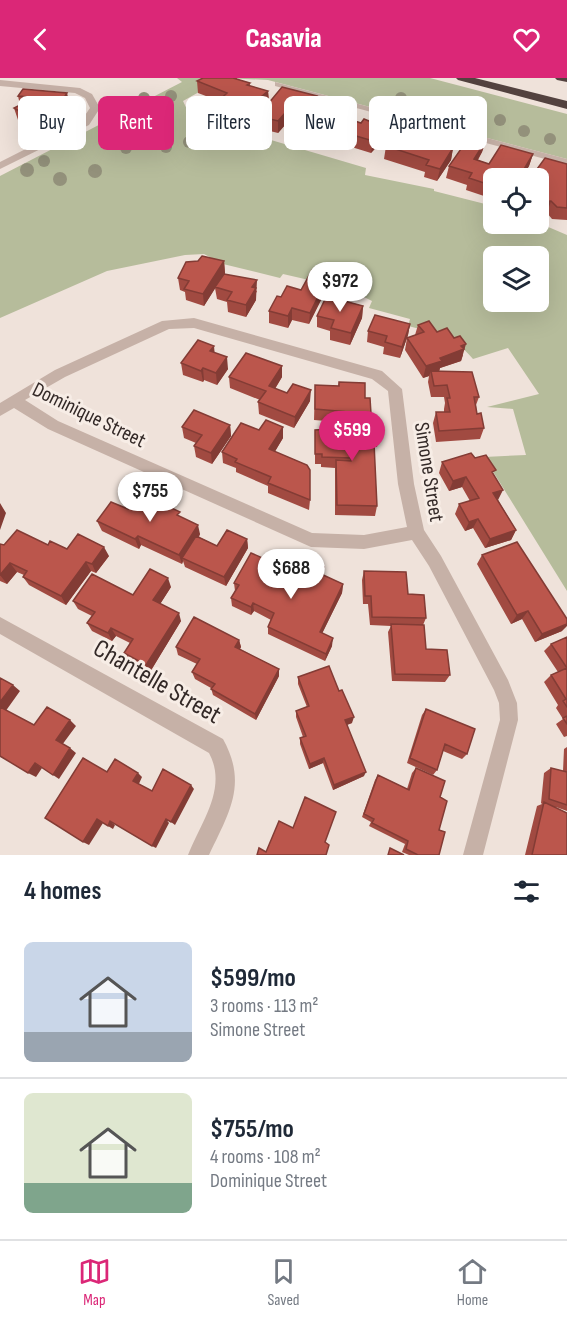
<!DOCTYPE html>
<meta charset="utf-8">
<style>
body{margin:0;font-family:"Sofia Sans Condensed",sans-serif;background:#f2f2f3;color:#1f2937;height:100vh;display:flex;flex-direction:column;font-size:22px;white-space:nowrap}
*{box-sizing:border-box;margin:0}
p{font-size:20px;color:#747a83}
.icon{flex:none;width:33px;height:33px;fill:none;stroke:currentColor;stroke-width:2;stroke-linecap:round;stroke-linejoin:round}
.map{position:relative;height:777px;overflow:hidden}
.sheet{display:flex;flex-direction:column;background:#fff;flex:1}
.sheet>*{flex:none}
.top-card{position:absolute;left:18px;top:18px;width:531px;height:54px;display:flex;gap:12px}
.tools{position:absolute;left:483px;top:90px;display:grid;gap:12px}
.tools a{display:grid;place-items:center;width:66px;height:66px;border-radius:9px;background:#fff;box-shadow:0 6px 24px #0002;font-size:30px}
.price{position:absolute;translate:-50% -51px;padding:0 14px;border-radius:21px;background:#fff;color:#222;font-size:20px;line-height:39px;filter:drop-shadow(0 2px 3px #0008)}
.price::after{content:'';position:absolute;left:50%;top:36px;width:18px;height:14px;margin-left:-9px;background:inherit;clip-path:polygon(0 0,100% 0,50% 100%)}
.price.on{background:#db2777;color:#fff}
ul{padding:0;list-style:none}
li{display:flex;align-items:center;gap:18px;height:150px;padding:0 24px}
li+li{border-top:2px solid #e0e1e3}
li span{display:grid;place-items:center;flex:none;width:168px;height:120px;border-radius:9px;color:#555}
li>.icon{margin-inline-start:auto}
span .icon{width:72px;height:72px;fill:#fffc;stroke-width:1}
li b{font-size:26px}
h2{display:flex;justify-content:space-between;align-items:center;height:72px;padding:0 24px;font-size:26px}
.pill{padding:0 21px;border-radius:9px;background:#fff;box-shadow:0 6px 24px #0002;font-size:21px;line-height:54px}
.pill.on{background:#db2777;color:#fff}
header{display:flex;justify-content:space-between;align-items:center;height:78px;padding:0 24px;background:#db2777;color:#fff;font-size:27px;font-weight:800}
.tabs{display:flex;justify-content:space-around;align-items:center;height:84px;border-top:2px solid #e0e1e3;background:#fff;font-size:16px;color:#747a83}
.tabs a{display:grid;justify-items:center;gap:3px}
.tabs .on{color:#db2777}
.map>svg:first-child{display:block}
.green{fill:#b6bc9b;fill-rule:evenodd}
.lines{fill:none;stroke-linecap:round;stroke-linejoin:round}
.minor{fill:#c6b1a7;fill-rule:evenodd}
.highway{fill:#53423f;fill-rule:evenodd}
.tree{fill:#93917b}
.wall{fill:#a14a41}
.shaded-wall{fill:#833c35}
.building{fill:#bb564c;stroke:#833c35;stroke-width:1.5}
.labels{text-anchor:middle;dominant-baseline:central;stroke-width:6;stroke-linejoin:round;paint-order:stroke}
.street-label{font-size:21px;fill:#332927;stroke:#f7ede6}
.near-street-label{font-size:26px;fill:#332927;stroke:#f7ede6}
</style>
<header><svg class="icon" aria-label="back" viewBox="0 0 24 24"><path d="M15 5l-7 7 7 7"/></svg>Casavia<svg class="icon" aria-label="heart" viewBox="0 0 24 24"><path d="M12 20l-8-8c-3-5 5-10 8-4 3-6 11-1 8 4z"/></svg></header>
<div class="map">
<svg width="567" height="777" viewBox="0 0 567 777">
<rect width="100%" height="100%" fill="#efe2da"/>
<path class="green" d="M177 0H430L567 36V81L268 2 224 0 183 23 190 38 366 90 365 97 434 111V113L493 128 494 146 539 145 567 157V513L484 379 526 377 513 331 487 329 539 316 508 270 473 281C453 257 436 255 408 248L410 241 369 230 372 223 348 211 283 196 280 200 223 186 204 176 185 177 107 193 0 240V98L182 4ZM494 178H538V224H494Z"/>
<g class="lines">
<path class="minor" d="M0 2 80 10 92 16 100 30 89 47 0 91V84L81 43 90 30 85 20 75 15 0 8Z
M275 4 567 81V87L275 8Z
M194 240 382 293 402 311 414 406 424 452 441 478 508 602 517 625 518 642 483 777H463L500 642 499 625 494 612 429 488 412 462 364 471 311 469 48 351 14 330 0 338V325L55 292 162 243ZM194 250 372 301 388 313 398 406 407 449 364 457 312 455 58 343 25 322 65 299 169 251Z
M0 539 223 661C248 706 229 735 209 777H188C201 744 228 710 209 675L0 556Z"/>
<path class="highway" d="M456 0H475L567 23V31L458 2Z
M555 0H567V4L557 2Z"/>
</g>
<g class="tree">
<circle cx="171" cy="18" r="6"/>
<circle cx="144" cy="20" r="6"/>
<circle cx="401" cy="20" r="6"/>
<circle cx="420" cy="25" r="6"/>
<circle cx="438" cy="28" r="6"/>
<circle cx="456" cy="32" r="6"/>
<circle cx="111" cy="36" r="6"/>
<circle cx="500" cy="42" r="6"/>
<circle cx="524" cy="53" r="6"/>
<circle cx="550" cy="61" r="6"/>
<circle cx="189" cy="64" r="6"/>
<circle cx="166" cy="69" r="6"/>
<circle cx="126" cy="70" r="6"/>
<circle cx="44" cy="83" r="6"/>
<circle cx="27" cy="92" r="7"/>
<circle cx="95" cy="93" r="7"/>
<circle cx="60" cy="101" r="7"/>
</g>
<path class="wall" d="M203 0H237V1L250 5V8L268 13 269 25 317 18V30L298 50 285 47 278 55 258 50V38L268 26 243 47 215 39 214 27 219 23 198 15 197 3Z
M23 11 70 27 65 35 40 47 27 48 18 42 14 30 20 27 18 18Z
M395 39 393 51 371 75 319 59V47L361 45Z
M429 48 426 62 453 70 451 82 437 103 424 99 425 94 384 81 386 68Z
M486 62 482 74 478 82 489 86 533 76 529 88 522 100H494V117L489 116 487 119 466 112 467 107 446 100 449 88Z
M567 86V142L552 141 547 135 538 136V100H532V98Z
M224 183 225 196 257 213 256 215V222L246 239 228 234 227 224 217 221 215 210 204 228 186 222 185 214 180 212 178 200Z
M329 196 328 208 309 246 292 242 288 250 269 245V233L281 219 301 212Z
M346 219V223L363 228 362 240 350 267 330 262V253L317 249V238Z
M410 246 408 257 400 280 383 276 384 269 367 264 368 253Z
M418 247 437 254 463 277 461 283 440 290 439 293 479 319 476 327 477 336 484 350 480 361 436 364 433 345 436 334H444V331L445 325 444 319H431L428 304 429 298 423 300 405 272 407 260 415 257Z
M215 275 228 291 217 307 204 302 203 304 183 297 181 285Z
M282 288V299L275 311 310 323 294 350 259 336 258 324 260 322 230 310 229 299Z
M339 304 365 320 371 336 370 342 379 358 377 369H374L377 428 375 438 335 437V390L321 389V386H315V352L362 349 363 346 314 342 315 307 338 308Z
M230 347 231 358 212 386 196 379 194 368 196 365 184 360 182 349Z
M283 349V360L275 373 310 422 309 432 268 415V408L236 394V390L223 385 222 374 259 352Z
M475 380 494 397 498 422 516 452 511 462 485 470 473 450 465 453 455 436 459 426 470 423 462 409 449 413 439 395 442 384Z
M128 431 181 439 200 456 199 459 217 468 247 461 248 470 226 508 185 489 183 483 182 486 141 467 139 471 102 453 97 443Z
M0 466 4 467H48L67 471 109 478 96 495 91 493 66 527 29 507 23 499 24 497 17 494 7 506 0 503Z
M482 477 562 553 535 564 522 541 511 546 477 486Z
M274 485V494L270 500 289 509 324 489 323 497 343 506 342 515 322 555 332 568 325 583 268 556V549L271 542 254 533 251 537 232 528 231 520 235 513 234 505Z
M364 493 408 516 426 540 423 547 426 571 450 597 445 604 392 603 388 554 391 548 370 547 368 526H363L362 502Z
M171 509 160 526 181 543 150 594 128 582 124 575 130 565 116 558 112 563 92 553 87 545 92 538 78 531 73 523 133 517Z
M567 559V658L564 659 556 646 563 641 556 630 558 627 544 604 551 597 558 594 544 573 551 566Z
M239 562 241 569 240 571 279 591V598L256 642 213 617 211 610 195 601 192 594 197 586 178 577 176 569Z
M298 599 352 645 347 647 364 698 333 712 323 685 309 691 300 666V660L303 659 296 639V633L307 629 298 606Z
M426 631 467 676 462 681 443 673 437 692 433 697 407 685 422 637Z
M567 669V733L556 729 567 777H525L537 728 542 726 541 725 544 695 551 690 563 693 564 671Z
M416 690 440 719 439 777H409L402 774 405 766 369 748 371 744 362 739 375 702 378 697 407 711 412 695Z"/>
<path class="shaded-wall" d="M268 13 269 25 243 47 242 35Z
M67 15 70 27 65 35 40 47 37 35Z
M317 18V30L298 50V38Z
M285 35V47L278 55V43Z
M395 39 393 51 371 75 373 63Z
M429 48 427 60 418 71 420 58Z
M486 62 482 74 471 93 474 81Z
M453 70 451 82 437 103 440 91Z
M533 76 529 88 522 100H520L523 93Z
M493 104 489 116 487 119 490 107Z
M551 123 547 135 538 136V133L541 124Z
M224 183 225 195 204 228 203 216Z
M329 196 328 208 309 246 310 235Z
M257 202 256 222 246 239V227L252 209Z
M363 228 362 240 350 267 351 255Z
M292 230V242L288 250V238Z
M410 246 408 257 400 280 402 269Z
M466 266 461 283 440 290 439 294 431 293 429 298 423 300 426 288 461 268Z
M214 268 215 279 210 273Z
M227 279 228 291 217 307 216 295Z
M282 288V299L269 320V308Z
M203 290 204 302 203 304 201 293Z
M311 312 310 323 294 350 295 339Z
M230 347 231 358 212 386 211 375Z
M283 349V360L270 382 269 371Z
M466 399 462 409 449 413 453 403Z
M503 412 498 422 493 415Z
M0 425 6 435 0 452Z
M478 441 473 450 465 453 469 444Z
M198 447 200 456 185 481 182 480 183 483 182 486 179 477Z
M516 452 511 462 485 470 490 461Z
M138 458 141 467 139 471 135 461Z
M247 461 248 470 226 508 224 499Z
M104 469 109 478 96 495 92 486Z
M86 484 91 493 66 527 61 518Z
M10 485 17 494 7 506 0 497Z
M274 485V494L266 507V498Z
M168 500 171 509 157 531 153 522Z
M343 506 342 515 319 562 320 554Z
M253 525 254 533 251 537V529Z
M528 533 522 541 511 546 517 537Z
M179 535 181 543 150 594 146 587Z
M567 546V548L562 553 535 564 542 556Z
M111 550 116 558 112 563 108 555Z
M333 560 332 568 325 583 326 576Z
M239 562 241 569 237 576 235 569Z
M279 591V598L256 642 255 636Z
M13 607 20 613 5 634 0 629V624Z
M354 639 352 645 343 648 345 642Z
M70 642 76 648 62 667 56 662Z
M70 670 76 675 59 701 53 697Z
M324 680 323 685 309 691 310 686Z
M35 685 42 690 36 699 28 695Z
M366 694 364 698 333 712 334 707Z
M138 695 142 699 138 708 133 703Z
M191 707 194 711 175 747 171 744Z
M97 741 103 745 89 767 83 764Z
M166 741 169 745 156 770 152 768Z
M110 743 115 747 113 751 108 748Z"/>
<path class="building" d="M203 0H233L250 5 247 7 268 13 242 35 214 27 227 15 197 3Z
M282 9 317 18 298 38 285 35 278 43 258 38Z
M23 11 67 15 62 23 37 35 24 36 14 30 28 23 30 19 18 18Z
M375 34 395 39 373 63 319 47 330 35 361 45 364 41 369 43Z
M408 42 429 48 420 58 426 60 425 62 453 70 440 91 426 87 429 82 386 68Z
M470 58 486 62 474 81 489 86 501 67 533 76 523 93 517 92 511 100H494V104L490 107 469 100 472 95 449 88Z
M545 80 567 86V130L557 129 551 123 541 124 538 120V100H534L532 98Z
M202 178 224 183 203 216 184 211 189 203 178 200 186 184 198 183Z
M312 192 329 196 310 235 292 230 288 238 269 233 277 218 281 219 287 208 301 212Z
M224 196 257 202 252 209 256 210 246 227 227 222 232 214 215 209Z
M328 215 346 219 344 223 363 228 351 255 331 250 334 242 317 238Z
M375 237 410 246 402 269 385 264 387 258 368 253Z
M429 243 437 254 447 250 454 260 460 258 466 266 461 268 464 271 440 280 442 283 426 288 407 260 424 254 418 247Z
M198 262 214 268 210 273 227 279 216 295 203 290 201 293 181 285Z
M246 275 282 288 269 308 287 315 293 306 311 312 295 339 258 324 266 313 229 299Z
M431 293 472 294 479 319H474L477 336 481 335 484 350 439 353 436 334H450L447 320H450L447 307 434 308Z
M339 304 365 305V320H370L371 336 315 331V307L339 308Z
M194 332 230 347 211 375 194 368 202 357 182 349Z
M266 342 283 349 269 371 307 387 310 392V422L268 405 271 399 235 384 237 381 222 374 241 345 259 352Z
M363 342H378L379 358H368V365H374L377 428 337 427 336 382 351 383V380L322 379V376H315V352L364 349Z
M471 375 475 380 486 377 496 392 492 394 503 412 493 415 516 452 490 461 478 441 469 444 459 426 479 420 466 399 453 403 442 384Z
M140 415 180 434 177 437 198 447 179 477 138 458 135 461 97 443 111 424 128 431Z
M17 452 48 467 50 463 67 471 78 456 104 469 92 486 86 484 61 518 23 499 27 493 10 485 0 497V466L4 467Z
M227 452 247 461 224 499 182 480 196 458 217 468Z
M517 464 567 541V546L542 556 528 533 517 537 482 477Z
M251 475 274 485 266 498 289 509 304 480 324 489 321 496 343 506 320 554 333 560 326 576 268 549 274 535 253 525 251 529 231 520 239 507 234 505Z
M150 491 168 500 153 522 179 535 146 587 124 575 133 561 111 550 108 555 87 545 95 534 73 523 92 496 133 517Z
M364 493 406 494 408 516 424 517 426 540 372 539 371 518H365Z
M194 539 239 562 235 569 279 591 255 636 211 611 215 606 192 594 200 581 176 569Z
M391 546 424 547 426 571 447 572 450 597 395 596Z
M567 559V629L563 623 566 621 551 597 567 590 551 566Z
M329 588 339 613 342 612 354 639 345 642 366 694 334 707 324 680 310 686 300 660 306 658 296 633 309 628 298 599Z
M0 600 13 607 0 624Z
M0 629 34 647 47 629 70 642 56 662 70 670 53 697 35 685 28 695 0 678Z
M426 631 475 651 467 676 445 666 437 692 410 680Z
M567 638V646L563 640Z
M83 680 107 694 115 681 138 695 133 703 152 713 163 691 191 707 171 744 166 741 152 768 110 743 108 748 97 741 83 764 45 740Z
M416 690 445 703 440 719 447 723 439 752 445 754 439 777H418L406 771 408 763 372 745 374 741 364 736 378 697 409 712Z
M551 690 567 694V727L549 721Z
M305 719 336 734 325 764 329 767 326 777H257L259 770 266 774 279 743 293 750Z
M544 724 567 735V777H532Z
M390 770 404 777H388Z"/>
<g class="labels">
<g class="street-label">
<text transform="translate(89 337) rotate(26)">Dominique Street</text>
<text transform="translate(429 394) rotate(81)">Simone Street</text>
</g>
<g class="near-street-label">
<text transform="translate(157 604) rotate(30)">Chantelle Street</text>
</g>
</g>
</svg>
<div class="tools">
<a><svg class="icon" aria-label="locate" viewBox="0 0 24 24"><circle cx="12" cy="12" r="6"/><path d="M12 2v4M12 18v4M2 12h4M18 12h4"/></svg></a>
<a><svg class="icon" aria-label="layers" viewBox="0 0 24 24"><path d="M12 4l9 5-9 5-9-5zM3 14l9 5 9-5"/></svg></a>
</div>
<b class="price" style="left:340px;top:235px">$972</b>
<b class="price on" style="left:352px;top:384px">$599</b>
<b class="price" style="left:150px;top:445px">$755</b>
<b class="price" style="left:291px;top:522px">$688</b>
<div class="top-card">
<a class="pill">Buy</a>
<a class="pill on">Rent</a>
<a class="pill">Filters</a>
<a class="pill">New</a>
<a class="pill">Apartment</a>
</div>
</div>
<section class="sheet">
<h2>4 homes<svg class="icon" aria-label="filters" viewBox="0 0 24 24"><path d="M4 7h16M4 17h16"/><circle cx="9" cy="7" r="2"/><circle cx="15" cy="17" r="2"/></svg></h2>
<ul>
<li><span style="background:linear-gradient(#c9d6e8 75%,#9aa5b1 0)"><svg class="icon" aria-label="home" viewBox="0 0 24 24"><path d="M3 11l9-7 9 7M6 9v11h12V9"/></svg></span><div><b>$599/mo</b><p>3 rooms · 113 m²</p><p>Simone Street</p></div></li>
<li><span style="background:linear-gradient(#dfe7d0 75%,#7fa58c 0)"><svg class="icon" aria-label="home" viewBox="0 0 24 24"><path d="M3 11l9-7 9 7M6 9v11h12V9"/></svg></span><div><b>$755/mo</b><p>4 rooms · 108 m²</p><p>Dominique Street</p></div></li>
</ul>
</section>
<nav class="tabs">
<a class="on"><svg class="icon" aria-label="map" viewBox="0 0 24 24"><path d="M3 6l6-2 6 2 6-2v14l-6 2-6-2-6 2zM9 4v14M15 6v14"/></svg>Map</a>
<a><svg class="icon" aria-label="saved" viewBox="0 0 24 24"><path d="M7 4h10v16l-5-4-5 4z"/></svg>Saved</a>
<a><svg class="icon" aria-label="home" viewBox="0 0 24 24"><path d="M3 11l9-7 9 7M6 9v11h12V9"/></svg>Home</a>
</nav>
